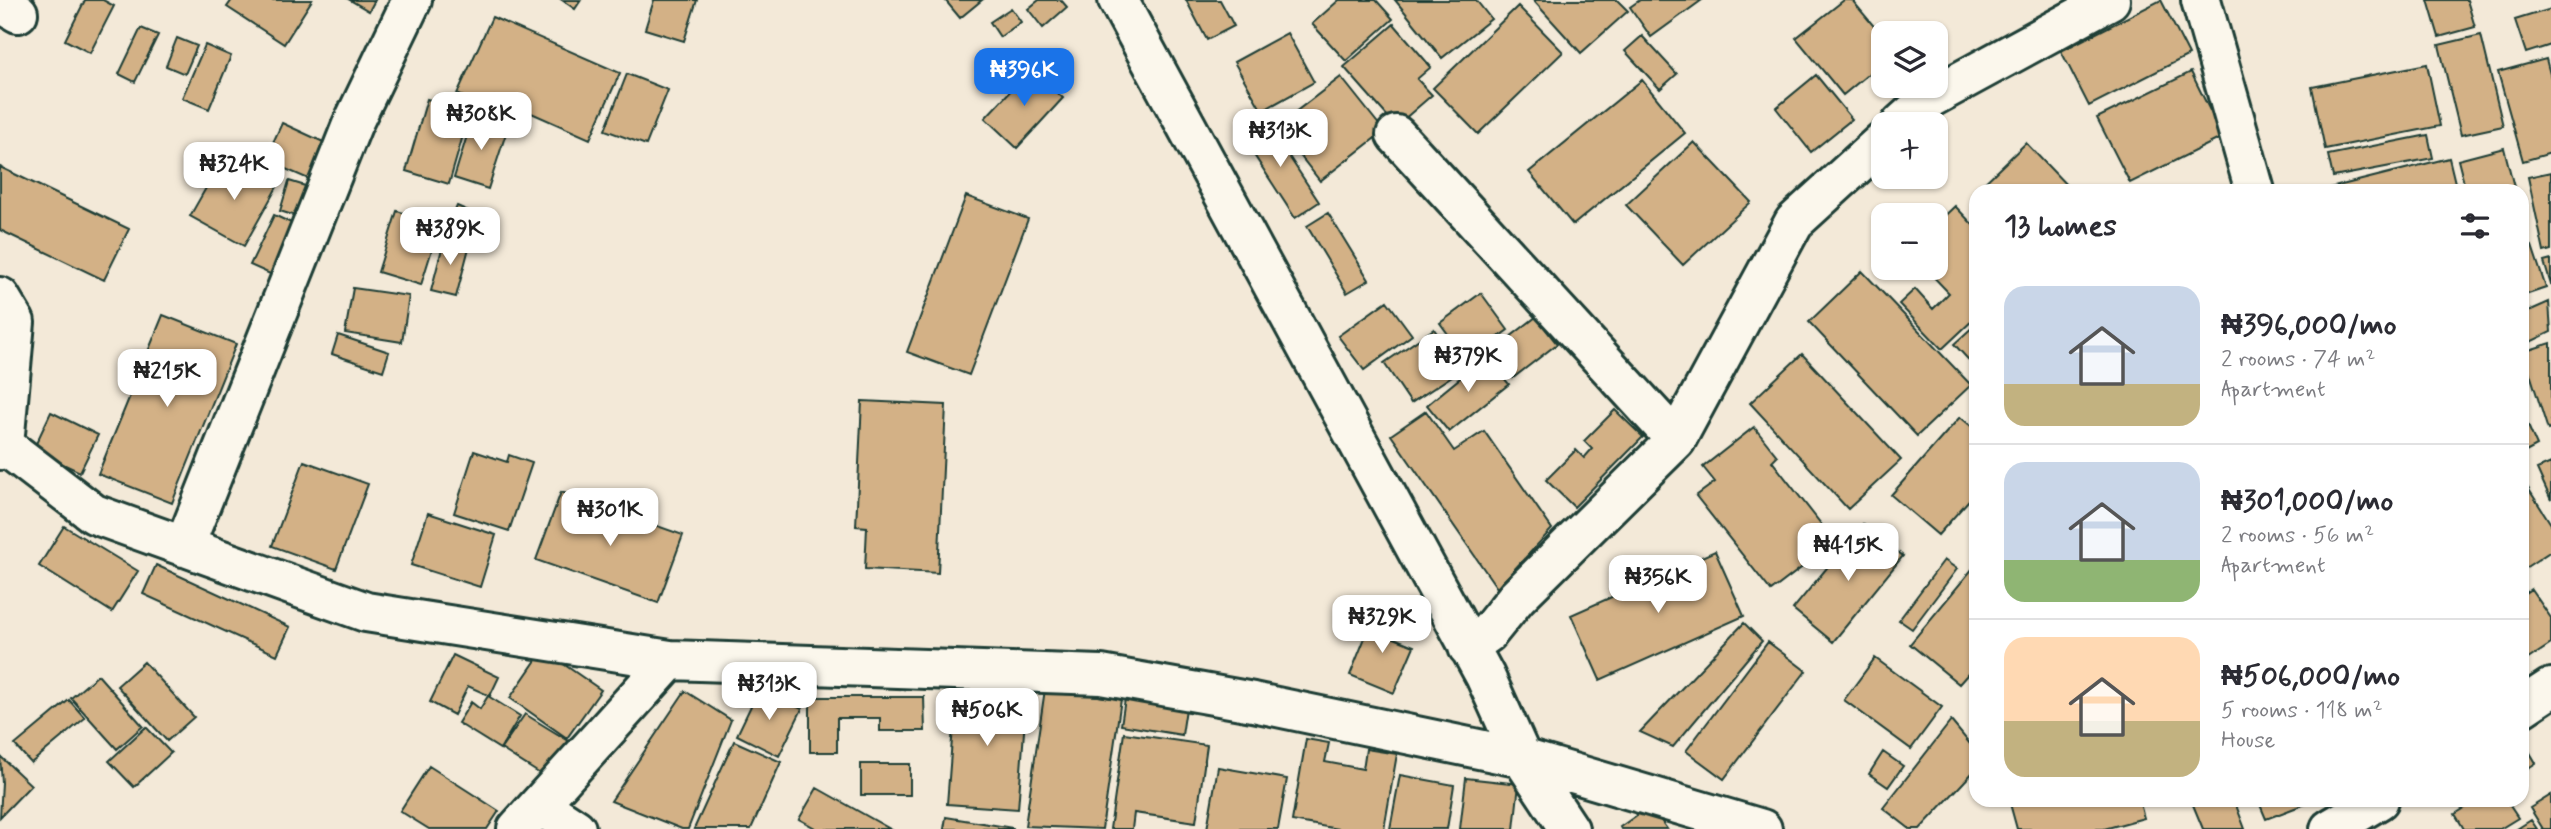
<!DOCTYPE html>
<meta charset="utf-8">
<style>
body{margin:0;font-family:Mynerve,sans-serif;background:#f2f2f3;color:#2b2b33;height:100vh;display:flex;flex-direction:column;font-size:26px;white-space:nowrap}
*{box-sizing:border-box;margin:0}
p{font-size:23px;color:#7c7c81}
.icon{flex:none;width:38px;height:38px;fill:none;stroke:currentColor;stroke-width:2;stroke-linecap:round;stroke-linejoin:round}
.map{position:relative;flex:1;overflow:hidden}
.details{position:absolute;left:1969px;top:184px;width:560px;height:623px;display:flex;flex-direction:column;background:#fff;border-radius:21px;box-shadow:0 2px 5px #0004}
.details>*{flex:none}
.buttons{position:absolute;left:1871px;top:21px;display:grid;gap:14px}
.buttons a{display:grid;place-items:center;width:77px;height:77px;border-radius:14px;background:#fff;box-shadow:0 2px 5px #0004;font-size:35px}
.price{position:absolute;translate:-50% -60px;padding:0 16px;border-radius:14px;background:#fff;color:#222;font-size:23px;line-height:46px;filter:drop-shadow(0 2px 4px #0008)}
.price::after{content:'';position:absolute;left:50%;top:42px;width:21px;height:16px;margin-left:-10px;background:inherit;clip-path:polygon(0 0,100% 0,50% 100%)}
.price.current{background:#1a73e8;color:#fff}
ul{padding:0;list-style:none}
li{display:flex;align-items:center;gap:21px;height:175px;padding:0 35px}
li+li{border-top:2px solid #e1e1e2}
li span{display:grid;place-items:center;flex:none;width:196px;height:140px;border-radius:21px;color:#555}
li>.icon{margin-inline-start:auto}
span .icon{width:84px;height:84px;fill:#fffc;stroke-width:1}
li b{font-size:30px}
h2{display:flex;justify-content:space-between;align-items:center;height:84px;padding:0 35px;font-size:30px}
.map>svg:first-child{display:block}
.building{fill:#d3b186;stroke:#1f3d34;stroke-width:2}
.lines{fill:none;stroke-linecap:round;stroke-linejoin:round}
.minor-casing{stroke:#1f3d34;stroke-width:44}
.minor{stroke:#fbf7ec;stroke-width:38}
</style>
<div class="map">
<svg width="2551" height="829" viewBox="0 0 2551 829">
<rect width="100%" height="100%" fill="#f3e9d8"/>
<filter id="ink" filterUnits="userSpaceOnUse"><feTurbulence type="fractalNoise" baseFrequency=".0143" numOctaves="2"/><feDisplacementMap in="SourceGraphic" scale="14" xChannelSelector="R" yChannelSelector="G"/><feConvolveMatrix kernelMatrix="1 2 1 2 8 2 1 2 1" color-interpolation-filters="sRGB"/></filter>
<g filter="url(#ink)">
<path class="building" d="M85 0H103L114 6 90 53 65 40Z
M232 0H312L284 44 227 7Z
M350 0H375L369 11Z
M562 0H581L575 9Z
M654 0H697L684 41 645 29Z
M945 0H982L960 18Z
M1039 0H1061L1067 7 1043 28 1028 9Z
M1186 0H1220L1234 26 1207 40Z
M1339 0H1376L1393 19 1346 61 1312 24Z
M1395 0H1476L1491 19 1442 58Z
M1533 0H1617L1628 11 1581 53Z
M1640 0H1702L1651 37 1630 7Z
M1844 0H1852L1883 37V62L1843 95 1796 38Z
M2161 0 2189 55 2089 106 2061 51Z
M2428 0H2467L2475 27 2439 37Z
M1518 6 1563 52 1478 134 1433 88Z
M1011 8 1021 22 1000 37 990 22Z
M2551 9V45L2526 53 2515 20Z
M492 17 620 73 590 139 495 97 490 109 457 94Z
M1394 24 1431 67 1417 79 1432 95 1396 126 1344 67Z
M141 28 158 35 135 82 119 74Z
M1287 33 1314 82 1262 111 1234 62Z
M2481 35 2503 126 2461 135 2439 45Z
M1642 36 1677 74 1660 89 1625 51Z
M177 38 197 46 185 74 166 66Z
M205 45 231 56 209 109 182 98Z
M2546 59 2551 78V153L2523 161 2498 72Z
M2427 64 2440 126 2325 149 2312 87Z
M1031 69 1063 98 1017 148 985 118Z
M2191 72 2223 137 2130 183 2097 118Z
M627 74 668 90 646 145 605 130Z
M1816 75 1852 119 1811 152 1776 108Z
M1341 77 1384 131 1320 181 1277 126Z
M1642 80 1685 133 1573 225 1529 172Z
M427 99 470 111 449 184 406 171Z
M473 116 508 127 488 189 454 178Z
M1265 120 1319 202 1295 218 1241 135Z
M282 123 330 145 313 181 265 160Z
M2428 135 2433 158 2333 177 2328 155Z
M1694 142 1751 202 1683 265 1626 205Z
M2026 143 2072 191H1976Z
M2504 148 2515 191H2466L2458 160Z
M223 158 277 187 244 246 190 216Z
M2449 158 2457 191H2327L2326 189Z
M0 167 129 229 104 280 0 230Z
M2551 172V250L2544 252 2528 177Z
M289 181 315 189 305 219 280 211Z
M966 196 1028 219 969 375 907 352Z
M457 206 489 220 480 242 447 228Z
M1955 206 1976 228V317L1942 349 1899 304 1915 289 1933 309 1949 293 1925 268H1936V224Z
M397 211 433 222 427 241 434 243 421 285 378 272Z
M1328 213 1369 280 1347 293 1307 226Z
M274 215 302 228 279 278 250 265Z
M445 237 470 244 456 297 431 291Z
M2532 246 2546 288 2522 296V249Z
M2551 260V285L2544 262Z
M1862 271 1971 385 1917 436 1809 322Z
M353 288 409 296 402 342 345 333Z
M1481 293 1508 330 1467 360 1440 323Z
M1387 301 1412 335 1364 370 1338 336Z
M2549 302 2551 332 2522 346V314Z
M163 315 236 344 172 503 98 474Z
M1536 317 1557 344 1513 378 1492 351Z
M1976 324V368L1954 344Z
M1434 329 1461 370 1411 403 1384 363Z
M338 335 389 352 383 371 332 354Z
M2551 343V429L2548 430 2523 352Z
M1802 354 1901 460 1848 509 1750 403Z
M1486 357 1509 384 1449 432 1427 405Z
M862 401 946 405 938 573 865 569 867 527 856 526Z
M1615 410 1643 437 1574 507 1546 480 1576 450 1584 458 1592 449 1584 441Z
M1426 411 1454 451 1484 431 1552 529 1497 588 1391 435Z
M51 412 98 435 80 472 33 450Z
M2522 412 2537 446 2522 454Z
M1960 417 1976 430V492L1938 535 1891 495Z
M1754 427 1777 456 1772 461 1835 542 1771 591 1696 496 1715 482 1703 467Z
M474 451 507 462 509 455 532 463 509 531 454 513Z
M304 461 368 484 336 569 272 546Z
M2551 463V500L2537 469Z
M2526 485 2551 524V551L2522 570V488Z
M561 492 683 535 658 603 536 560Z
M428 513 496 535 480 587 411 565Z
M1863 524 1903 556 1833 642 1793 609Z
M64 526 138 571 112 612 39 566Z
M1715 551 1744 616 1600 680 1571 615Z
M1944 560 1957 569 1912 629 1899 620Z
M156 565 290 627 277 655 143 594Z
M1973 568 1976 570V665L1959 684 1910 644Z
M2531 589 2551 618V644L2522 663V595Z
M1375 613 1401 623 1394 638 1414 646 1394 693 1350 675Z
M1744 623 1762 641 1673 747 1640 732Z
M1768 642 1806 671 1724 779 1686 751Z
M543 650 601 690 567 738 510 698Z
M453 655 499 677 490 696 468 686 454 715 430 702Z
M1875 658 1942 707 1911 749 1844 700Z
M144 662 194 717 167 741 117 686Z
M98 675 143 726 117 749 71 698Z
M956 688 1027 693 1018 809 947 804Z
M759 689 802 709 779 756 737 735Z
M1045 689 1121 699 1102 829 1025 826Z
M685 691 731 720 688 829H682L611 801Z
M1126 692 1187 702 1182 735 1121 725Z
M488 696 520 716 500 749 458 723 471 702 480 709Z
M810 697H924L925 731H880V718H837V752H810Z
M69 700 85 718 31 763 15 745Z
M525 714 572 743 548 779 501 749Z
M1951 721 1976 751V769L1920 829H1910L1883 808Z
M146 727 171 753 134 787 109 761Z
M1124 733 1207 745 1196 822 1134 813 1132 829H1110Z
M1306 739 1329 743 1325 762 1363 769 1366 749 1397 754 1384 829H1338L1292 821Z
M734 741 781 762 751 829H694Z
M2529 751 2536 763 2522 772V756Z
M1883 752 1903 766 1888 787 1869 774Z
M0 756 31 785 0 817 2 783Z
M861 764H910V795H861Z
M429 766 499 811 487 829H429L400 811Z
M1218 767 1287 779 1278 829H1207Z
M1400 775 1454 785 1447 829H1390Z
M1466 778 1519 784 1514 829H1460Z
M817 788 890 829H817L799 819Z
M2551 795V829H2543L2530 808Z
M2009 800H2139L2144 818 2104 829H2017Z
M2191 800H2234L2245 829H2203Z
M2258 800H2316L2266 819Z
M2478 800H2506L2518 818 2500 829H2464L2455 814Z
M1650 806 1667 829H1621L1620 827Z
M946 817 1013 828V829H944Z
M2531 820 2537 829H2517Z"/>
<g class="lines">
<defs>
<path id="minor" d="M1118 0 1485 676 1522 758 1569 829
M2201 0 2255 191
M0 2 18 13
M1901 124 1930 98 2110 0
M1396 135 1676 440
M0 297 15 322 4 445 0 450
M0 442 94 514 366 612 670 660 1101 675 1253 702 1522 758 1762 829
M184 547 352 125 412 0
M1468 647 1488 633 1517 597 1676 440 1794 222 1883 141
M2522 707 2551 688
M541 806 576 829
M517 829 670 660
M2330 829 2379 800"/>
</defs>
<use href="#minor" class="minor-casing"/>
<use href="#minor" class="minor"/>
</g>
</g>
</svg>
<div class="buttons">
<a><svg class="icon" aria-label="layers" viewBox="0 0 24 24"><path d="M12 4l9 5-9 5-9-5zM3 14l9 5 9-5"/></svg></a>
<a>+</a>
<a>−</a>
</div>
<b class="price current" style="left:1024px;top:108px">₦396K</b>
<b class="price" style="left:481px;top:152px">₦308K</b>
<b class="price" style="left:1280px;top:169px">₦313K</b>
<b class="price" style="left:234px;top:202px">₦324K</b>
<b class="price" style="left:450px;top:267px">₦389K</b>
<b class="price" style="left:1468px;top:394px">₦379K</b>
<b class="price" style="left:167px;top:409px">₦215K</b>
<b class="price" style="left:610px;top:548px">₦301K</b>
<b class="price" style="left:1848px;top:583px">₦415K</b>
<b class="price" style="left:1658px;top:615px">₦356K</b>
<b class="price" style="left:1382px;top:655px">₦329K</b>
<b class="price" style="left:769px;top:722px">₦313K</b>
<b class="price" style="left:987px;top:748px">₦506K</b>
<section class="details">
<h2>13 homes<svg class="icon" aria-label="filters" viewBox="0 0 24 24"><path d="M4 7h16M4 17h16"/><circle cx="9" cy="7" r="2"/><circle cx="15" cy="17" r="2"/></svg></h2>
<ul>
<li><span style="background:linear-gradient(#c9d6e8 70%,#c2b280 0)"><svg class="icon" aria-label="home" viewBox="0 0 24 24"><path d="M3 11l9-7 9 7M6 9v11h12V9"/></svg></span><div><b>₦396,000/mo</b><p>2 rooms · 74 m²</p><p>Apartment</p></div></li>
<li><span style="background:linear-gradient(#c9d6e8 70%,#8fb573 0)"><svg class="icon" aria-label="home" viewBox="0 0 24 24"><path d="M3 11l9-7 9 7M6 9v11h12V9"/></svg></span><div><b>₦301,000/mo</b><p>2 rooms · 56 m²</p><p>Apartment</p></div></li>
<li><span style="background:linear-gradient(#ffd9b3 60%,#c2b280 0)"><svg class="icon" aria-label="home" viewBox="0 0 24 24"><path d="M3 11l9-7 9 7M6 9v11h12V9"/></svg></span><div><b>₦506,000/mo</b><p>5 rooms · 118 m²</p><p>House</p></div></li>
</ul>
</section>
</div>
